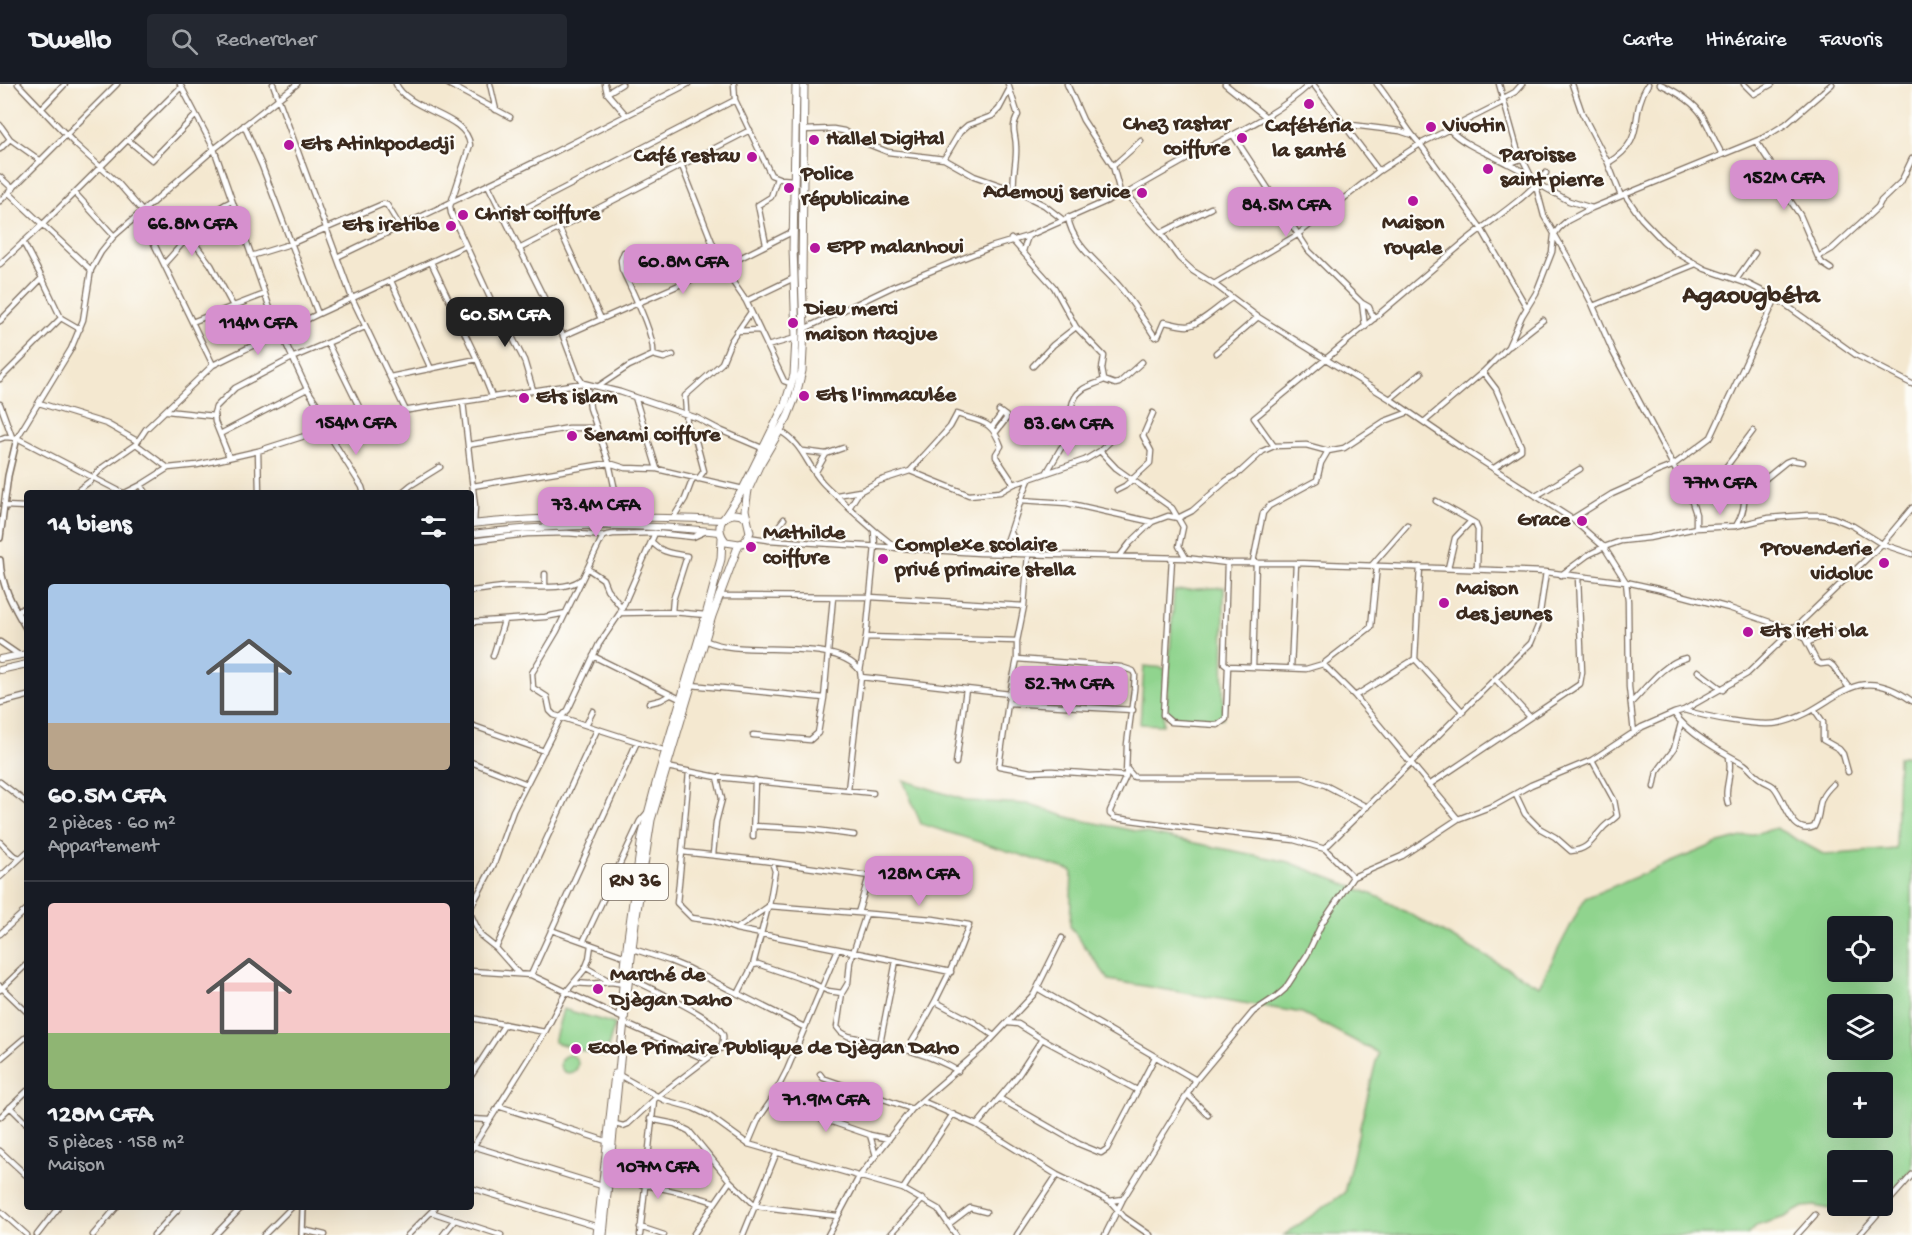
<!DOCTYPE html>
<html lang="fr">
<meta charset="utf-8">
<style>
body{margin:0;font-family:"Gochi Hand",sans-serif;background:#242831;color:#f1f3f6;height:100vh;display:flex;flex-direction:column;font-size:22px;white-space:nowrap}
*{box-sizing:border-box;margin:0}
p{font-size:20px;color:#9ea1a6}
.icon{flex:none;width:33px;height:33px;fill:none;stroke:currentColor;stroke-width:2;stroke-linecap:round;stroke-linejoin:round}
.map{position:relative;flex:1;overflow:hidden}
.drawer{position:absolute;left:24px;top:406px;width:450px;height:720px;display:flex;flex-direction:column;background:#171b24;border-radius:6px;box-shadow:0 6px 24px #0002}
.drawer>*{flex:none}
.buttons{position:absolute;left:1827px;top:832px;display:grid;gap:12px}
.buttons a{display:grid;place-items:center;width:66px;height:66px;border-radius:6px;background:#171b24;box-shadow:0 6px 24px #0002;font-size:30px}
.price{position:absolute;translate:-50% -51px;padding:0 14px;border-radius:12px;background:#d690ce;color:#111;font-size:20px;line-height:39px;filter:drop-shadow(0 2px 3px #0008)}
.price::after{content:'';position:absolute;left:50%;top:36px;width:18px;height:14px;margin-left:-9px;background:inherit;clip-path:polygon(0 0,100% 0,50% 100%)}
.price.active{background:#222;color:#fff}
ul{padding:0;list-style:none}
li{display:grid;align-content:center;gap:12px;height:318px;padding:0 24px}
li+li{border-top:2px solid #363941}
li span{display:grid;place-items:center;height:186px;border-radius:6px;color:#555}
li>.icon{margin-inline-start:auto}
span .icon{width:108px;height:108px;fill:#fffc;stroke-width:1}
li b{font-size:26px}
h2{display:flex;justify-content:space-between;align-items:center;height:72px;padding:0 24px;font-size:26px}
header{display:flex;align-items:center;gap:36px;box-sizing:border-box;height:84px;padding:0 30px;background:#171b24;border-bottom:2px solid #363941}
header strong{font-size:28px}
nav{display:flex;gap:33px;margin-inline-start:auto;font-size:21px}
.search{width:420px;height:54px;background:#242831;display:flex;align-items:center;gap:15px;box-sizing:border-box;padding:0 21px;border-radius:6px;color:#9ea1a6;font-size:22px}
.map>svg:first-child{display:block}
.green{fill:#90d48e;stroke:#667f56;stroke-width:1.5;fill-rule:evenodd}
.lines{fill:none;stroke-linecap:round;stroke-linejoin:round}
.minor-casing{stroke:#7c6c5c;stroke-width:7}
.tertiary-casing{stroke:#7c6c5c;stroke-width:8}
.secondary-casing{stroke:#7c6c5c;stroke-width:8}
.primary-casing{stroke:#7c6c5c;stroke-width:9}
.minor{stroke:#fff;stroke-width:4.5}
.tertiary{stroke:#fff;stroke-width:5}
.secondary{stroke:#fff;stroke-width:6}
.primary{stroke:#fff;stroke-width:7}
.poi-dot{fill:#b5179e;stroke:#fdfcf7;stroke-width:2}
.labels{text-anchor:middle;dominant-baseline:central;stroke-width:4.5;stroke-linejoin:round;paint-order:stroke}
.shield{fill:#fdfcf7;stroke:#75695f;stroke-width:1.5}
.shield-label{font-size:21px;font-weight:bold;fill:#3b2a1e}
.poi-label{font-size:22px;font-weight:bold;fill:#3b2a1e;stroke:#fdfcf7;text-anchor:start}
.quarter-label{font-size:26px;font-weight:bold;fill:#3b2a1e;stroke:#fdfcf7}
</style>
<header>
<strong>Dwello</strong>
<div class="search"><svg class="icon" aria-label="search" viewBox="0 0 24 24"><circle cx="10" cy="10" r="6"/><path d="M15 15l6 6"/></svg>Rechercher</div>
<nav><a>Carte</a><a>Itinéraire</a><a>Favoris</a></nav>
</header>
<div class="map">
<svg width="1912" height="1151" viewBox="0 0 1912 1151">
<rect width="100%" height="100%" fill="#fdfcf7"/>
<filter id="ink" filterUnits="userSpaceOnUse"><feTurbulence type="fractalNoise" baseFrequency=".0167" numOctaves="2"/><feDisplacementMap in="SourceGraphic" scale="12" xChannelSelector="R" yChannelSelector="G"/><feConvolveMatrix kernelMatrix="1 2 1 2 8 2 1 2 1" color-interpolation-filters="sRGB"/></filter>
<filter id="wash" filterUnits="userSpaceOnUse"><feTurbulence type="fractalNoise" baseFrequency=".008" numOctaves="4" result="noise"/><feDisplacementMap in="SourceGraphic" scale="24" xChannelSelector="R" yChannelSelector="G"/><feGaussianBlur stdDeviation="1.35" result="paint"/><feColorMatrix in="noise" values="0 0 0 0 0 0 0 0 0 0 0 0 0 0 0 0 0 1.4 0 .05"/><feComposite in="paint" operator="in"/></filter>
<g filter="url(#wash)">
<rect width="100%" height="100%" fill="#f4e8d0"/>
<path class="green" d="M1224 503 1223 634 1166 633 1174 507Z
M1144 582 1165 584 1163 641 1140 640Z
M1912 670V1085L1883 1117 1882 1077H1838V1122H1849L1839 1127 1815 1122 1803 1123 1785 1133 1756 1142 1747 1151H1284L1344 1109 1378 969 1302 929 1109 896 1070 842 1072 787 921 740 903 696 968 717 1027 720 1071 734 1289 778 1381 814 1539 902 1585 814 1715 760 1776 744 1825 771 1896 765 1898 673ZM1838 843H1882V888H1838ZM1838 921H1882V966H1838ZM1838 999H1882V1044H1838Z
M563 925 615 940 605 973 554 958Z
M560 980a9 9 0 1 1 18 0a9 9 0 1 1-18 0Z"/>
</g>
<g filter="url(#ink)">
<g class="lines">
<defs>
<path id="minor" d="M18 0 75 60 118 99 143 128
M180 0 214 65 279 250
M273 0 352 214 406 327
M396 0C409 28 467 30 470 61L450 122 451 129 491 216 501 231 524 276 533 306
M448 0 510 33
M490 0 496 26
M605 0 607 9 626 31
M734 0 735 16 771 91 781 95 794 96
M1008 0 1018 31C1010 46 1016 48 1016 63 1017 78 1012 91 1014 106
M1067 0 1083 36 1113 82 1120 108
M1225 0 1266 33
M1313 0 1379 87
M1377 0C1393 19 1403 42 1420 60L1481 144 1527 224
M1499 0 1517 64 1536 102 1544 132 1570 177 1593 222 1613 268 1691 415 1696 430V444
M1572 0 1582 29 1608 79 1621 112
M1660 0C1675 7 1693 17 1702 31 1709 42 1714 57 1722 70
M1744 0 1754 10 1772 0
M607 9 622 0
M1502 15 1515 8 1522 0
M41 25 65 0
M1344 40 1400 47 1412 51
M0 41 10 55 41 77
M244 41 262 82 318 230
M803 46 833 45 844 47 860 57 888 68 944 75 974 92 1014 106 1044 121 1062 135
M1450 46C1464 61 1490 70 1508 80L1521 75
M1233 51 1309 167 1362 219 1365 243
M128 56 152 76 196 31
M1756 57 1780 94 1781 103 1800 131 1818 173 1822 179 1831 185
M0 65 10 55
M944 75 960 48 968 41 992 32 999 25 1009 6
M1608 79C1649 54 1627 35 1648 0
M1509 80 1528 90
M682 82 721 181 746 217 784 297 792 300
M1113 82 1141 57
M0 93 13 105
M1538 100 1569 117 1592 124
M488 101 563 252 578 292 588 307 590 324 609 379 621 433
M9 109 91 186
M75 109 114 152
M1126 110 1161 149 1179 174 1193 187 1214 200 1258 233 1390 315 1460 363 1572 435 1604 463 1626 498 1628 517 1629 603 1634 649
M1625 111 1641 134 1663 157 1677 169 1705 185 1748 200 1776 214 1856 271 1912 300
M0 117 117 0
M140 131 213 281
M1068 133C1072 162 1102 181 1120 203 1133 219 1144 236 1155 253L1158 252 1164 238C1171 239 1179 242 1187 242 1200 241 1219 221 1232 214
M504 135 735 16
M560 146 601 235
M1161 149 1211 124
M190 153 211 181 233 222
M1011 155 1054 203 1076 243 1104 272 1102 285 1104 296 1115 300 1119 299 1142 278
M23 158 42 194 61 234 80 245
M766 160 758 121 771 113 777 94
M519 165 750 46
M1023 167 1028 152
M624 168 621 176 622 185C630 203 656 253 653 271
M676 168 687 197
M251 172 290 160 383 120 387 121 401 144
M337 173 535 78 688 0
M1818 173 1832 165 1878 123 1881 117 1901 98 1912 75
M165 179C183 160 207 127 232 117
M0 180 44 139 181 3
M1736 196 1755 169
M391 197 431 285
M1214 200 1297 151 1379 87 1420 60 1503 18
M746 217 794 194
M1362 219 1369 223 1374 235
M1593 222 1696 180
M0 237 42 194
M192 238 265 210
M507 243 547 222
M804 245 894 202 991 163 1028 152 1107 117 1120 108 1126 110C1153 94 1180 79 1207 64 1244 45 1280 28 1310 0
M737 247 759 246
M281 249 307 305 333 344
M563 252 736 176 794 147
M328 260 364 333
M767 262 796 254
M1510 262 1543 236
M1216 269 1258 233
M477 275 492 312
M1033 282 1053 261 1076 243
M1483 288 1496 305 1521 362V366L1494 384
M390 293 477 275 431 178
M0 295 61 234
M599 302 629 282 653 271 664 274 673 271
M635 313 657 385
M1390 315 1421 289
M463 318 475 422 474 439
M39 319 107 340 137 357
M0 320 12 353
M167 327 214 332
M1424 338 1483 288 1508 263 1522 232 1536 209 1552 168 1554 151 1559 144 1567 137 1592 124 1763 54 1786 40 1832 0
M992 343 1002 329
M326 346 362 403 364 410
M780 347C803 360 806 380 822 398 830 407 841 415 849 424
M996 348 1006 335V332L999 327
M220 350 307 305
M1072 352C1071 337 1067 316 1082 306 1086 302 1097 300 1104 296
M17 354 71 265 83 236 91 186 101 168 114 152 214 65 297 0
M0 355 5 353 17 354 123 409
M136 360 168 384
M468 361 569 344H597
M1274 362 1306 361 1328 367 1344 364 1385 337 1409 328
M258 367 259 410
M803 367 826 370 843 364
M1100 367 1116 384 1172 424 1183 443 1179 462 1186 474
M229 373 215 338 214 329 216 323 235 304 294 273 365 243
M910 387 950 343 957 330C982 339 991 335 1001 362L996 370V373L1014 400
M1047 388 1061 364 1076 347
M815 389 826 370
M698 395 704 387 696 357 687 341 685 312 722 279 731 257 751 228
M141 401 147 410
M473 402 609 379 625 384 657 385 743 405
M1711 403 1753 347
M1117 406 1125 402 1150 379 1151 367 1143 352 1153 329
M73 410 89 398 103 383 136 360 146 345 213 281 318 230 465 162
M123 410 141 401 168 384 197 381 258 367 364 333 583 299 620 308 697 334 722 347 762 364
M400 410 411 401 440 383
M837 411 860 407
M1536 412 1580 385
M1691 415C1713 398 1718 404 1743 408L1765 395 1786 378 1791 376 1803 378
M1020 416 1067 419 1152 438
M1436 417 1475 439 1478 446 1477 485
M4 422 27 423
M673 434 685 415 693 394
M1572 435 1612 410 1641 397 1654 389 1672 382 1711 353 1776 214
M1736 442C1742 432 1746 419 1743 408
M874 446 894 462
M1011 449 1022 469
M603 452 557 547 532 589 533 604 547 613 550 627 554 631 666 667
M748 453 768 456 980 469 1186 474 1227 479H1296L1546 488 1626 498 1658 505 1729 524 1784 543 1795 544 1805 555 1817 578 1821 580 1829 579 1833 582 1849 604
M768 456 784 435
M471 457 527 450 567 449 603 452 613 450 655 449 693 453 706 447
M653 459C663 470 674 469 687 472L673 516 672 528
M1003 468C1013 444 1018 420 1029 396
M1028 470 1024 522 1017 557V575L1008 619 999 682 1031 688 1052 687 1126 692
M1120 472 1130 459 1152 438 1168 432 1178 434 1192 427 1226 397 1240 388 1263 367 1274 362 1254 334C1325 277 1393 218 1462 160 1490 136 1524 117 1546 89
M1172 474 1163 631 1171 638 1218 641 1226 635 1228 582 1224 579 1227 479
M1253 478 1263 429 1269 422 1317 396 1321 379 1328 367
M1372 481 1407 441
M1420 483 1415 575 1463 628
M1448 484 1455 454 1471 437
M588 485 603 495 607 505 621 523
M1561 491 1588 471 1604 463 1621 457 1649 454 1696 444 1736 442 1769 434 1808 431H1822L1834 434 1853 442 1882 460 1912 470
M545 502V490
M471 507C482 506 493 504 504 503 525 501 563 508 580 496
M718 512 870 513 1024 522
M17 528 27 522
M620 529 672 528 706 531
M471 538 545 533 566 529
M866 553 1017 557
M705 556C740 575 835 551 860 587
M0 558 19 571
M1807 559 1832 546
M493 572 504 537
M593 572 680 615
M1017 575 1121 583 1133 587 1135 591 1134 606 1127 660 1126 692 1110 727V730L1115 734 1229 749 1294 756 1325 765 1353 793
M1323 580 1355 612 1458 735
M1228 582 1306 585 1323 580 1371 543 1377 482
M1253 583 1256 478
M1291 584 1296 479
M1698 587 1723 606
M861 593 1010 610
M1496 596 1530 633
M691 601 824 614
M1355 612 1415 575
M0 619 27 612
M649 619 661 616 670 611
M1008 619 1133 626
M1631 619C1647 603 1663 579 1686 574
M1814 625 1823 638V656L1839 665 1843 670 1848 688
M1684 626C1706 633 1758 643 1779 639 1834 628 1851 573 1912 617
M1674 629C1687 649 1722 668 1744 680 1750 684 1754 691 1761 695 1764 698 1769 699 1773 702 1785 713 1790 753 1814 743 1824 724 1813 719 1833 700
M471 641 544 667
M586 641 593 627
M753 651 810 656 818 649 824 614 833 513
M471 678 527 700
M956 679 966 605
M667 683 717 693 873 709
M1127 685 1134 693H1302L1325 701 1367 723
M689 688 682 768 765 777 869 792 858 829 933 835 969 841C953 886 932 926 907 966
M0 698 27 719
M1429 701 1580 600 1582 588 1578 493
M1654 703 1657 688 1674 665 1681 639
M848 706 861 593 860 587 866 553 875 462 874 446 849 424 859 408 879 397 910 387 969 411 1000 408 1014 400 1085 376 1100 367 1117 351
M1516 711 1525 730 1539 744 1555 753 1571 767C1588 766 1592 756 1602 745 1606 740 1612 737 1617 732L1614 716 1592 676
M1728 720C1723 703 1733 692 1729 674
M754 742 808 745 854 751
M753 753 755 696
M0 758 13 771 20 774
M1325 765 1327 762 1531 559 1538 542 1546 488
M682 768 677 819 692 834 714 837 736 845 769 822
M713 771 716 738 722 715 717 693
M772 778 775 787 769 822 858 829
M0 793 27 768
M471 823 494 780 513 727 561 633 568 626 599 560 620 529 655 449
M866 830 850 878 848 899 842 909 837 943 841 948 848 952C885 961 925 967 958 987
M471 831 481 852 496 864 519 890
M736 845 838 865
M551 846 626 873
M0 850 27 825
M584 856 640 737 647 729
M496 864 597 646
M633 865 670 877 687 884 804 943
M753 881 768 823
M585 883 611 898 624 900
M471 887 531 891 637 658
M531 891 622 934
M574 899 589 900 611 898
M0 902 27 928
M1037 904 1196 996
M0 906 27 880
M738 910 753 881 758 880 808 897 828 907 842 909
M936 918 974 938 994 952
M471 934 545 948
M624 939 705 975
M1008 939 1018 940 1042 955
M880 960 896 877
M0 975 27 952
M820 990 823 994 912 1025
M619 991 664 1016 693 1024 708 1031 748 1060 903 1105 938 1125 956 1151
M471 992 505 940
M1187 1010 1208 1031
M999 1014 1079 1060 1101 1069 1107 1065 1155 973
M771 1017 870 1051 889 1055
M922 1017 977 1041 1057 1091 1110 1117 1123 1115
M498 1022 606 1057
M10 1023 27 1040
M0 1033 27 1007
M471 1035 489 1036
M650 1035 675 1040 689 1047 730 1097 756 1122 837 1132
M615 1040 623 1042 628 1040 657 1013 720 965C722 961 724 956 723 951 716 933 648 904 630 894
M977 1041 1019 990 1042 955 1137 1006
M870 1051 876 1072
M748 1060 759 1034 771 1017 787 986 838 865 951 888
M473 1062 602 1102
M471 1066 545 948 566 908 585 885 589 875 591 861
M0 1067 27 1092
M609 1093C644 1102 680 1106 714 1118
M471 1104 598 1143
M903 1105 953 1030
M1110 1117 1124 1133 1150 1151
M0 1127 27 1151
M431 1128 501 1151
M949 1140 970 1124 986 1128
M640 1143 664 1151
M303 1146 325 1151
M37 1151 58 1124
M93 1151 116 1124
M154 1151 179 1124
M215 1151 241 1124
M264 1151 291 1124
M408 1151 435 1124
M443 1151 454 1137
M640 1151 654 1016
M693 1151 730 1097
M743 1151 777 1068
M828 1151 859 1093 912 1025 986 961 1034 910 1062 854
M890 1151 923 1115
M1017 1151 1057 1091
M1105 1151 1123 1115 1196 996 1253 928 1277 912 1285 905 1307 871 1322 839 1353 793 1402 772 1458 735 1495 721 1531 701 1592 676 1642 643 1674 629 1684 626 1747 590 1882 460 1912 424
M1797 1151 1815 1131
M1859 1151 1912 1091"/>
<path id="tertiary" d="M0 454 8 392 17 354
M0 476C1 502 14 523 27 546
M302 1151 303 1124"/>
<path id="secondary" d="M471 440C555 431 638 432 722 436
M471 450C554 440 637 439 720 448
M0 575 27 570
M0 586 27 580"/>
<path id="primary" d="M725 433 743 405 785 320 794 291 796 254 793 164 796 0
M739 460 726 458C711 441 726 423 745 433
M620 931 628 854 642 753 657 696 706 531 721 475 722 454
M597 1151 615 990
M603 1151 624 936 635 839 651 736 712 532 739 460 745 458 750 448 745 426 748 406 759 382 787 334 796 311 802 287 804 245 802 191 804 0"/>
</defs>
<use href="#minor" class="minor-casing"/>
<use href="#tertiary" class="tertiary-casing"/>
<use href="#secondary" class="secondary-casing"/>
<use href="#primary" class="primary-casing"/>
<use href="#minor" class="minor"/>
<use href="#tertiary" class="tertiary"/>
<use href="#secondary" class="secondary"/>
<use href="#primary" class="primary"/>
</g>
</g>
<g class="poi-dot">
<circle cx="1309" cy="20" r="6"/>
<circle cx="1431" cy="43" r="6"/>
<circle cx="1242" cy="54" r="6"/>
<circle cx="814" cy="56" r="6"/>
<circle cx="289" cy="61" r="6"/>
<circle cx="752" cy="73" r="6"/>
<circle cx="1488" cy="85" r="6"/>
<circle cx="789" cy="104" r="6"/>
<circle cx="1142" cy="109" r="6"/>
<circle cx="1413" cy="117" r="6"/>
<circle cx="463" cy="131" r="6"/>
<circle cx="451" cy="142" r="6"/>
<circle cx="815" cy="164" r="6"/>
<circle cx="793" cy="239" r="6"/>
<circle cx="804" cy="312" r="6"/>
<circle cx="524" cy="314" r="6"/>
<circle cx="572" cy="352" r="6"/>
<circle cx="1582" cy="437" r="6"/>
<circle cx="751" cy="463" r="6"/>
<circle cx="883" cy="475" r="6"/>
<circle cx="1884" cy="479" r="6"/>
<circle cx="1444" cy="519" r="6"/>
<circle cx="1748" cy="548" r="6"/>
<circle cx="598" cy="905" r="6"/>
<circle cx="576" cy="965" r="6"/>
</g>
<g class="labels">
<rect class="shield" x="602" y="780" width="66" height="36" rx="4.5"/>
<g class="shield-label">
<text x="635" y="798">RN 36</text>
</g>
<g class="poi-label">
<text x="1230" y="41" text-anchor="end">Chez rastar<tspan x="1230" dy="25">coiffure</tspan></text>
<text x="1309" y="43" text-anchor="middle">Cafétéria<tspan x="1309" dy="25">la santé</tspan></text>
<text x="1443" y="43">Vivotin</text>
<text x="826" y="56">Hallel Digital</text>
<text x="301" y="61">Ets Atinkpodedji</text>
<text x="1500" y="72">Paroisse<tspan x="1500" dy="25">saint pierre</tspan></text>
<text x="740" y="73" text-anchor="end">Café restau</text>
<text x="801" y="91">Police<tspan x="801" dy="25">républicaine</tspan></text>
<text x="1130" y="109" text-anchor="end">Ademouj service</text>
<text x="475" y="131">Christ coiffure</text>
<text x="1413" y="140" text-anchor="middle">Maison<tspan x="1413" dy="25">royale</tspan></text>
<text x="439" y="142" text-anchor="end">Ets iretibe</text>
<text x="827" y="164">EPP malanhoui</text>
<text x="805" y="226">Dieu merci<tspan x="805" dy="25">maison Haojue</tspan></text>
<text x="816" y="312">Ets l'immaculée</text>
<text x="536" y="314">Ets islam</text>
<text x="584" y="352">Senami coiffure</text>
<text x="1570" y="437" text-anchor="end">Grace</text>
<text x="763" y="450">Mathilde<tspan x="763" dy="25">coiffure</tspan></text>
<text x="895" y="462">Complexe scolaire<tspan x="895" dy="25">privé primaire stella</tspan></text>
<text x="1872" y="466" text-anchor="end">Provenderie<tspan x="1872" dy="25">vidoluc</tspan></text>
<text x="1456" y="506">Maison<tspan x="1456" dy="25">des jeunes</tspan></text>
<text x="1760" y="548">Ets ireti ola</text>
<text x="610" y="892">Marché de<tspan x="610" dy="25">Djègan Daho</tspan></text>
<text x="588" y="965">Ecole Primaire Publique de Djègan Daho</text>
</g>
<g class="quarter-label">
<text x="1751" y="213">Agaougbéta</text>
</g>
</g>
</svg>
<div class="buttons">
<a><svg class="icon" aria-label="locate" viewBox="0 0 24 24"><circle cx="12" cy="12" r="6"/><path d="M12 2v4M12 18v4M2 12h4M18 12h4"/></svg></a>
<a><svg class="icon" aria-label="layers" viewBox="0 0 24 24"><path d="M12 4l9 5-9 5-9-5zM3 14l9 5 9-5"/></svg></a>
<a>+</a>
<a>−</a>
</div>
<b class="price" style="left:1784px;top:127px">152M CFA</b>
<b class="price" style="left:1286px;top:154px">84.5M CFA</b>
<b class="price" style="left:192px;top:173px">66.8M CFA</b>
<b class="price" style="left:683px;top:211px">60.8M CFA</b>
<b class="price active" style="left:505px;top:264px">60.5M CFA</b>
<b class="price" style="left:258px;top:272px">114M CFA</b>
<b class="price" style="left:356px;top:372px">154M CFA</b>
<b class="price" style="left:1068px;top:373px">83.6M CFA</b>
<b class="price" style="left:1720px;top:432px">77M CFA</b>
<b class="price" style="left:596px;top:454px">73.4M CFA</b>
<b class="price" style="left:1069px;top:633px">52.7M CFA</b>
<b class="price" style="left:919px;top:823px">128M CFA</b>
<b class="price" style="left:826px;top:1049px">71.9M CFA</b>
<b class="price" style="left:658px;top:1116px">107M CFA</b>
<section class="drawer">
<h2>14 biens<svg class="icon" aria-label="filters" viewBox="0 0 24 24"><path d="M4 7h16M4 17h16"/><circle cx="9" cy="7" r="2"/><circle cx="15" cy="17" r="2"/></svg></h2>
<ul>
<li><span style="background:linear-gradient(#a9c7e8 75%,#b9a48a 0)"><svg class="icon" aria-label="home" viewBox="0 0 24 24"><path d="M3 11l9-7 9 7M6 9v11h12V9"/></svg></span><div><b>60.5M CFA</b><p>2 pièces · 60 m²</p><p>Appartement</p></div></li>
<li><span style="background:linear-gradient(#f6c9c9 70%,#8fb573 0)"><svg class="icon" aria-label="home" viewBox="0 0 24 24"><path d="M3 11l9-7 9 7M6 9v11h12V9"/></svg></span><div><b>128M CFA</b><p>5 pièces · 158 m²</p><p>Maison</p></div></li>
</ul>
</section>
</div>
